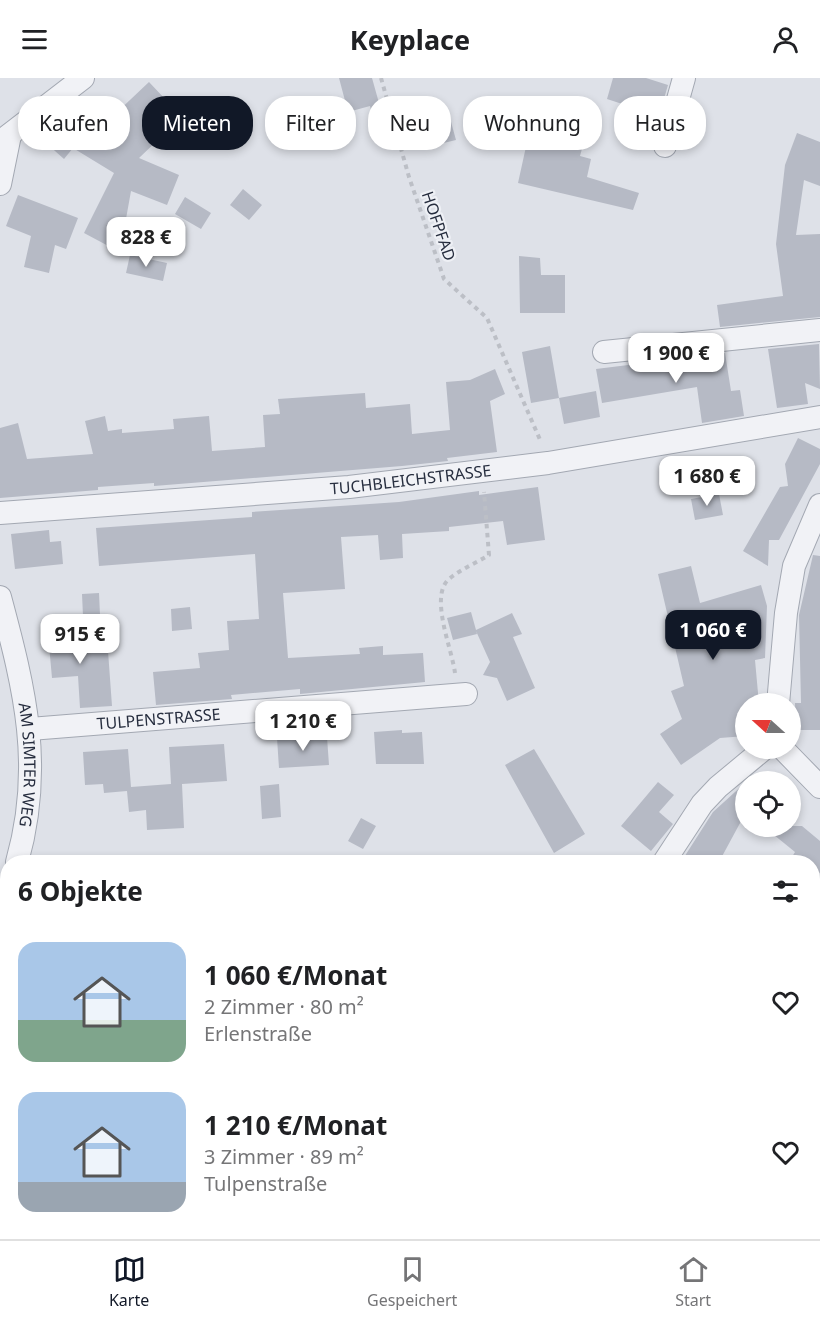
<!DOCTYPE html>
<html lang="de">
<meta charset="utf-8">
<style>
body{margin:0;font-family:"Noto Sans",sans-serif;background:#f2f2f2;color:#202124;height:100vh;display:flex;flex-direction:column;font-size:22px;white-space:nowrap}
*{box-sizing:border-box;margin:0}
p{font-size:20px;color:#757577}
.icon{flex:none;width:33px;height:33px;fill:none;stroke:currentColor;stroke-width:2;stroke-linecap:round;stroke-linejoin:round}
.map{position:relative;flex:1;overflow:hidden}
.panel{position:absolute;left:0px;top:777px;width:820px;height:384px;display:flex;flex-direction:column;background:#fff;border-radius:24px 24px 0 0;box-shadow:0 3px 9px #0003}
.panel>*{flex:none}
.banner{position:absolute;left:18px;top:18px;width:784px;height:54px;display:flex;gap:12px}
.needle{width:39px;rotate:291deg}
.buttons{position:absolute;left:735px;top:615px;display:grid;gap:12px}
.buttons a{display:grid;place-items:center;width:66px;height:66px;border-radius:50%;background:#fff;box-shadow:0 3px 9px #0003;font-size:30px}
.price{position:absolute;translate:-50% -51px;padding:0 14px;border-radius:12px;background:#fff;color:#222;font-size:20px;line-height:39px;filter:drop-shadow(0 2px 3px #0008)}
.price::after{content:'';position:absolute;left:50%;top:36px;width:18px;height:14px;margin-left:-9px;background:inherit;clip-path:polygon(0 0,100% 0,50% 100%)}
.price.current{background:#111827;color:#fff}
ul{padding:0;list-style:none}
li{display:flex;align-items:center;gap:18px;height:150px;padding:0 18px}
li span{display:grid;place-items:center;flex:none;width:168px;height:120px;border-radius:18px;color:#555}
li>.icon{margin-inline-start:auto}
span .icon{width:72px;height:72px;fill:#fffc;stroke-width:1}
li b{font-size:26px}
h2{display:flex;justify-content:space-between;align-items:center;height:72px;padding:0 18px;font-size:26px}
.tag{padding:0 21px;border-radius:24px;background:#fff;box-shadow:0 3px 9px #0003;font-size:21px;line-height:54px}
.tag.current{background:#111827;color:#fff}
header{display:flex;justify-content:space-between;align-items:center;height:78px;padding:0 18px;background:#fff;font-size:27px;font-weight:700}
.tab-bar{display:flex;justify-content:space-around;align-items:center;height:84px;border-top:2px solid #e0e0e0;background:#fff;font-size:16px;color:#757577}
.tab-bar a{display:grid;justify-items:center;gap:3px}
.tab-bar .current{color:#111827}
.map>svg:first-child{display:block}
.building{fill:#b6bac5}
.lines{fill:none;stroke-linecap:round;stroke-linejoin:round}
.minor-casing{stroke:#a3a8b2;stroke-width:24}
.path{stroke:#bcbfc6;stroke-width:4;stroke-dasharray:4.5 4.5;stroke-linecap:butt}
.minor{stroke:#f1f2f6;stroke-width:22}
.labels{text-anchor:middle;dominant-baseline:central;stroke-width:4.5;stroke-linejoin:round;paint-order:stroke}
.street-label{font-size:16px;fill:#272e3f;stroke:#eef0f5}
</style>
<header><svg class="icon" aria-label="menu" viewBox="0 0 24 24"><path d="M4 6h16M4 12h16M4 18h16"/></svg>Keyplace<svg class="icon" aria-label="person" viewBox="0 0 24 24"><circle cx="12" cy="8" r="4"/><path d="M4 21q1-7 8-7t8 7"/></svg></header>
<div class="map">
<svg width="820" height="1161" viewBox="0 0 820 1161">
<rect width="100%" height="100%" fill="#dee1e8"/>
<path class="building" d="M339 0H372L379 25 387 23 398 60 380 65 370 28 348 34Z
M613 0H646L668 7 659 38 607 21Z
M149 4 182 39 139 80 179 97 167 127 131 113 124 152 114 171 84 155 114 95 73 70 64 81 46 65 70 36 94 56Z
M448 33 456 62 427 69 421 45 429 44 427 39Z
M529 55 583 67 580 78 591 81 587 99 639 115 633 132 518 105Z
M797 55 820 64V108L804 102 796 157 820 156V239L720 249 717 227 783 218 776 166 785 87Z
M243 111 262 127 249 142 230 127Z
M18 117 78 140 66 171 55 167 49 195 24 189 31 158 6 148Z
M185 119 211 135 201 151 175 136Z
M130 177 167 185 163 203 126 195Z
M519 178 540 180 541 197H565V235H520Z
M819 266 820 311 805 305 808 326 777 330 768 271Z
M550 268 559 320 531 325 522 274Z
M725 275 731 313 740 312 744 338 702 345 697 309 602 325 596 291Z
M495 291 505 316 490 323 497 374 447 380 448 383 402 388 154 408V405L98 409V412L0 420V350L18 345 27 381 93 376 85 343 105 338 108 353 122 351V355L174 351 173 341 209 338 212 373 265 369 263 337 280 336 278 321 365 315 366 330 410 326 412 356 450 352 446 304 470 302Z
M596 313 600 339 564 346 559 320Z
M798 360 820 371V386L779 462H769L768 488 743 473 780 409 788 408 785 386Z
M538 409 545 462 507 467 503 443 449 449V453L402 456 403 480 380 482 378 457 341 459 345 511 283 515 288 580 360 576 359 570 383 568V577L423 575 425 604 300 616V611L231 617 232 621 156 627 153 594 200 590 198 575 229 572 227 543 259 541 255 476 99 488 96 450 252 439V434L399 424 479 413V417Z
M719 416 723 437 695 442 691 421Z
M49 452 50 464 61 463 63 486 15 491 11 456Z
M813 477 820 478V652H796L795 625H801L799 537Z
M691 488 700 525 761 507 767 528 765 580 755 582 759 626H746V658L720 660 681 687 660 656 682 641 671 613 684 608 658 496Z
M99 515 100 537 83 538 82 516Z
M190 529 192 551 172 553 171 531Z
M471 534 476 552 512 535 522 556 513 559 535 610 507 623 497 600 483 597 490 584 476 553 477 556 453 562 447 540Z
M77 543 79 575 108 573 112 628 80 630 78 598 52 600 47 545Z
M402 652V655L422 654 424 686H376L374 654Z
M307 658V661L327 659 329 687 279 690 277 660Z
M224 666 227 703 182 706 184 750 147 752 146 732 129 734 127 713 104 715 103 706 85 707 83 674 128 671 131 709 171 706 169 669Z
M534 671 585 756 554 775 505 687Z
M658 704 674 717 659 734 673 746 651 773 621 748Z
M746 704V734L719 784H681L713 734Z
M279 706 281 739 262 741 260 708Z
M361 740 376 748 363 771 348 763Z
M763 748H802L820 763V795L813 789V784H789L795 774Z"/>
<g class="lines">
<defs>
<g id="minor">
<path d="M0 64 83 0"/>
<path d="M665 68 684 0"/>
<path d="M0 106 10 57"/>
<path d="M604 274 820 252"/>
<path id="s1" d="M0 435 349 409 548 385 820 339"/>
<path id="s2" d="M0 519C25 612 44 689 17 784"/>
<path d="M778 626 786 535 794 488 820 427"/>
<path id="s3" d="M30 651 466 616"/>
<path d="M782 670 820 709"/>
<path d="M664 784 702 726 718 709 765 670"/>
<path d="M0 838 8 817"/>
<path d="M0 944 8 946"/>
</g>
</defs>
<use href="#minor" class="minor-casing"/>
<path class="path" d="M381 0 409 99 444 201 487 240 541 364
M455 595C452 571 429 518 449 501 461 491 476 485 489 477L484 414"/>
<use href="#minor" class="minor"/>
</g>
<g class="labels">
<g class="street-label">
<text transform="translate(439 148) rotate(71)">HOFPFAD</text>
<text stroke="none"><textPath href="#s1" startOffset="412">TUCHBLEICHSTRASSE</textPath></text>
<text stroke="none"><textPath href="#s3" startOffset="129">TULPENSTRASSE</textPath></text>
<text stroke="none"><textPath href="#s2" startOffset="171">AM SIMTER WEG</textPath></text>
</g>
</g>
</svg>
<div class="buttons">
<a><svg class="needle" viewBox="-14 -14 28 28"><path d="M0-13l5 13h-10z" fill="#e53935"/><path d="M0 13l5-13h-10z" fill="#757577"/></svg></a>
<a><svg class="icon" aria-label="locate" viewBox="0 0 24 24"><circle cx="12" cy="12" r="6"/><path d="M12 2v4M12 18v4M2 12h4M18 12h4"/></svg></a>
</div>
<b class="price" style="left:146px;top:190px">828 €</b>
<b class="price" style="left:676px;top:306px">1 900 €</b>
<b class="price" style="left:707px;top:429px">1 680 €</b>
<b class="price current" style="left:713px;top:583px">1 060 €</b>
<b class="price" style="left:80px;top:587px">915 €</b>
<b class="price" style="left:303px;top:674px">1 210 €</b>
<div class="banner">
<a class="tag">Kaufen</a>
<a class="tag current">Mieten</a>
<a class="tag">Filter</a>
<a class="tag">Neu</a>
<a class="tag">Wohnung</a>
<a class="tag">Haus</a>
</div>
<section class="panel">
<h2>6 Objekte<svg class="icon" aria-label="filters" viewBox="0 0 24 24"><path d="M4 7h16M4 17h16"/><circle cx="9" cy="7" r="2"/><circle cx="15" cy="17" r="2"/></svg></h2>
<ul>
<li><span style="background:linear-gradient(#a9c7e8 65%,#7fa58c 0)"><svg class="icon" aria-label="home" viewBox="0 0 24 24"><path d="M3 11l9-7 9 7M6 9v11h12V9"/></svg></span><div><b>1 060 €/Monat</b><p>2 Zimmer · 80 m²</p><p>Erlenstraße</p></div><svg class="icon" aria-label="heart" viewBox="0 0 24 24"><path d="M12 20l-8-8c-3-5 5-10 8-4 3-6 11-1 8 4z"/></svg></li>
<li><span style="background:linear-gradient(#a9c7e8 75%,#9aa5b1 0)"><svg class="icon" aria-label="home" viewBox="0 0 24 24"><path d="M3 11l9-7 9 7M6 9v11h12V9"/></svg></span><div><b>1 210 €/Monat</b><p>3 Zimmer · 89 m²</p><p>Tulpenstraße</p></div><svg class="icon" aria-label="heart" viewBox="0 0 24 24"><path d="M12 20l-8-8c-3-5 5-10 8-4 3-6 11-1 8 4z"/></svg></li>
</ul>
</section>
</div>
<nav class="tab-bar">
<a class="current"><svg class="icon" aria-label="map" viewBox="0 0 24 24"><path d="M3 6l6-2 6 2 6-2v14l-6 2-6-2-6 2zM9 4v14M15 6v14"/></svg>Karte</a>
<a><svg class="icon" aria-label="saved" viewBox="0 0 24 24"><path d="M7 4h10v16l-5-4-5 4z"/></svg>Gespeichert</a>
<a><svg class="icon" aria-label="home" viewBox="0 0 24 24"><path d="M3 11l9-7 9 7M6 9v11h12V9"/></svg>Start</a>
</nav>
